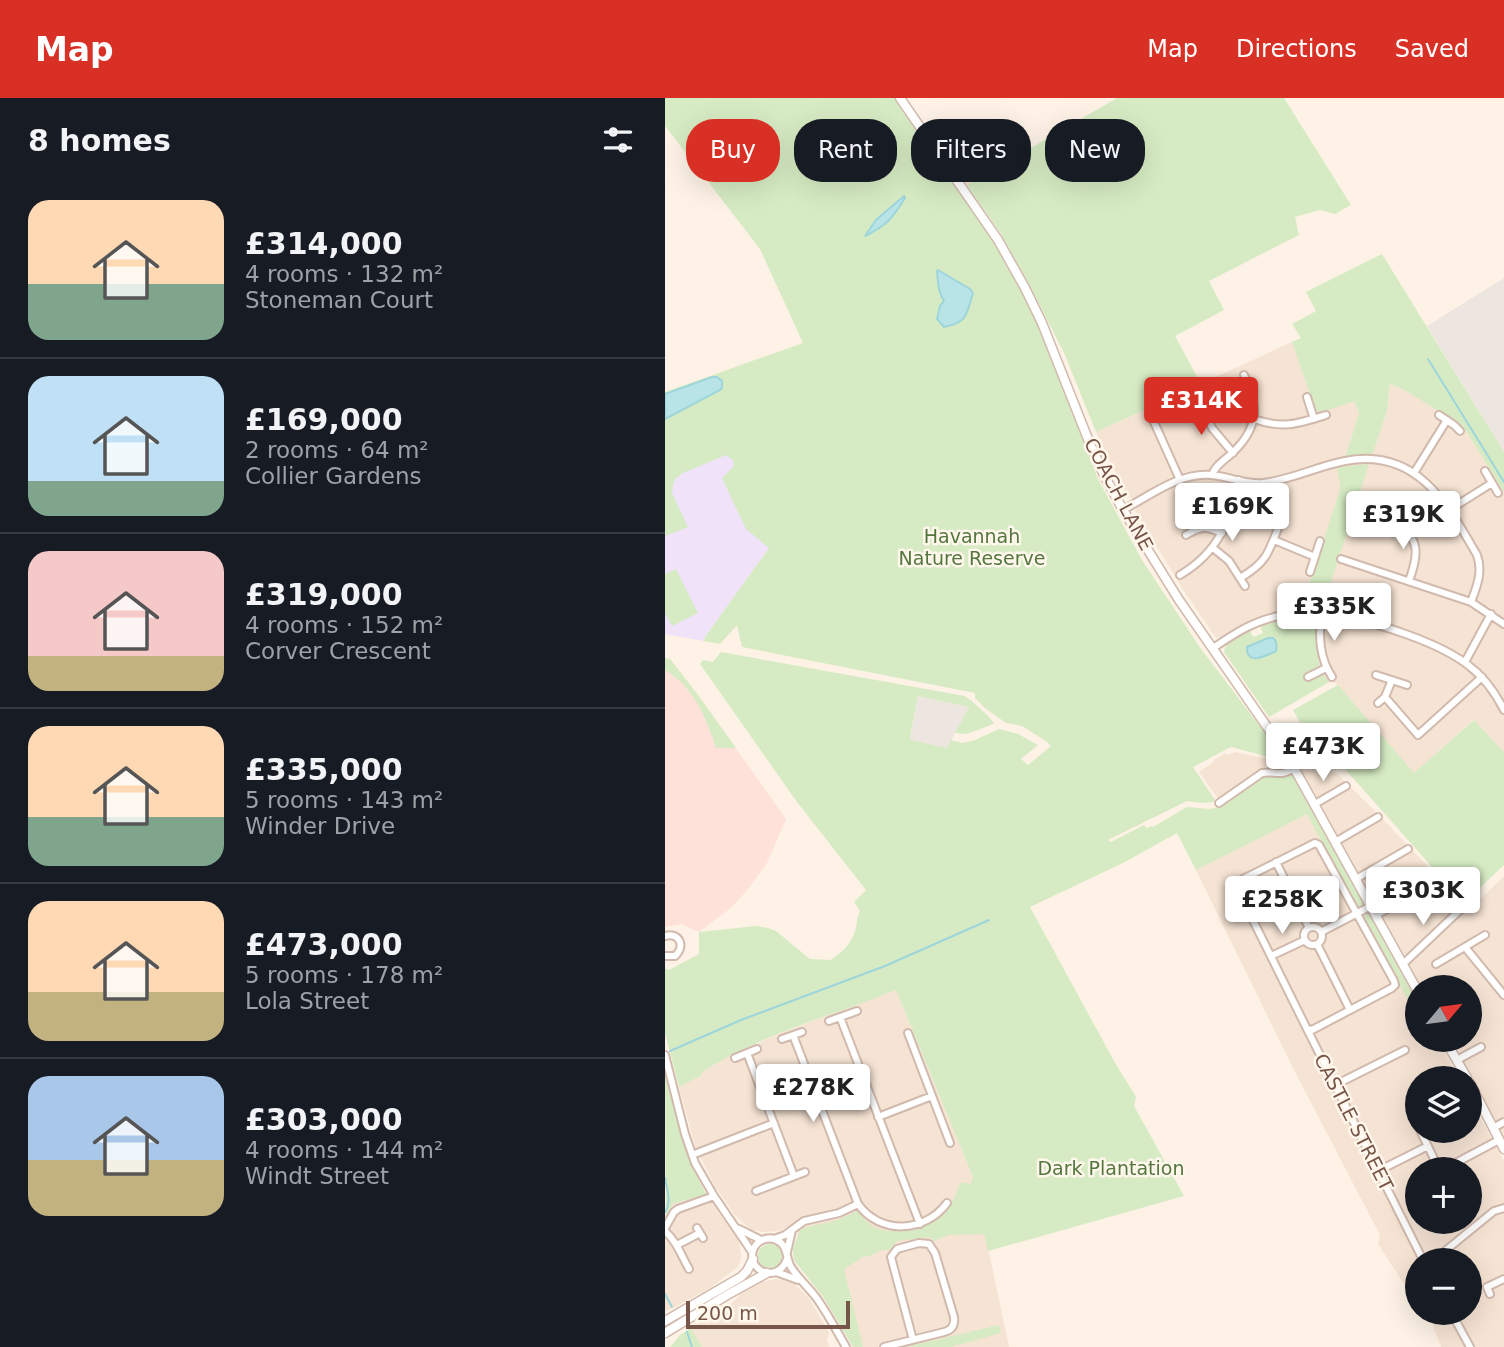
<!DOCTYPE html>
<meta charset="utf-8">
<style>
body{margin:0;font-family:"DejaVu Sans",sans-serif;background:#20242c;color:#f1f3f6;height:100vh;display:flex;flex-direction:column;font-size:26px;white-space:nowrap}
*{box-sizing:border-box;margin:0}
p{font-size:23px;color:#9ea1a6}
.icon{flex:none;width:38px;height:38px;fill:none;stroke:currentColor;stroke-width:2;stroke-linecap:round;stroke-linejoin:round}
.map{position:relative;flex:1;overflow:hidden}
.sheet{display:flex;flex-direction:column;background:#171b24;width:665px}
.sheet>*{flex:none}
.banner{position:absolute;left:21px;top:21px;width:665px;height:63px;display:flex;gap:14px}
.needle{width:46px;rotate:61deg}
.controls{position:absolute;left:740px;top:877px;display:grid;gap:14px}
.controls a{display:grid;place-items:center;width:77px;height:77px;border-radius:50%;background:#171b24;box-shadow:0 7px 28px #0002;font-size:35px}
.scale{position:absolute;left:21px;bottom:18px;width:164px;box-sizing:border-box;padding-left:7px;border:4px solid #775649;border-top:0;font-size:19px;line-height:24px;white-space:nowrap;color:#775649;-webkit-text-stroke:5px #fff6ec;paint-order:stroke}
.price{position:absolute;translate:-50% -60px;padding:0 16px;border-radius:7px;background:#fff;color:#222;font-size:23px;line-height:46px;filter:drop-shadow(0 2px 4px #0008)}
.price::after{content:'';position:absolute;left:50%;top:42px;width:21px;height:16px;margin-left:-10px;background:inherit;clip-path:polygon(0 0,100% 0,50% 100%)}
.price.current{background:#d93025;color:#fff}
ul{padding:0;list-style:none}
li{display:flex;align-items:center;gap:21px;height:175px;padding:0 28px}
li+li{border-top:2px solid #363941}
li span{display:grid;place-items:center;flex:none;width:196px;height:140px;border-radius:21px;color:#555}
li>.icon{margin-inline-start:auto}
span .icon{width:84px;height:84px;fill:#fffc;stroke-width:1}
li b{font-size:30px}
h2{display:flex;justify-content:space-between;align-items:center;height:84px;padding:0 28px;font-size:30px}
.tag{padding:0 24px;border-radius:28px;background:#171b24;box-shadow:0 7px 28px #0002;font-size:24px;line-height:63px}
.tag.current{background:#d93025;color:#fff}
header{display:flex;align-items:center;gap:42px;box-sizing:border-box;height:98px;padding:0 35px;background:#d93025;color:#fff}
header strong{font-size:33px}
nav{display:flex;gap:38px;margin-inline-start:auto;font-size:24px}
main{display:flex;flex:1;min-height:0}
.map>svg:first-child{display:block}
.residential{fill:#f5e3d3;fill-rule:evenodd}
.commercial{fill:#fee1d8}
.industrial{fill:#ede5df}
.education{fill:#efe2f9}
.green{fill:#d6ebc3}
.water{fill:#b9e4e7;stroke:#9ed5da;stroke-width:2}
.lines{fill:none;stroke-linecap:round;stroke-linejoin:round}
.stream{stroke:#9ed5da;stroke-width:2}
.minor-casing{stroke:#d1baad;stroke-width:10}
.tertiary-casing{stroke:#d1baad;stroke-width:11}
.minor{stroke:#fff;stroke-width:6}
.tertiary{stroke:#fff;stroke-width:8}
.labels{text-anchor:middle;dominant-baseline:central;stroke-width:5;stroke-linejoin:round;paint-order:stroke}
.street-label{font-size:19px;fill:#775649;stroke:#fff6ec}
.park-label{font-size:19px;fill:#53773e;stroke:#fff6ec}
</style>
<header>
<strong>Map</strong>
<nav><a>Map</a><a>Directions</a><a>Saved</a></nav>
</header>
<main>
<section class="sheet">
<h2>8 homes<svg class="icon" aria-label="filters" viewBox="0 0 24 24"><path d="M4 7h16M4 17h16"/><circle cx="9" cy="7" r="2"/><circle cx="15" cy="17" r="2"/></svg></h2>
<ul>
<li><span style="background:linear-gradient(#ffd9b3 60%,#7fa58c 0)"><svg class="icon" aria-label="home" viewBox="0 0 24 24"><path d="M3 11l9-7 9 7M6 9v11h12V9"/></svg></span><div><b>£314,000</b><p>4 rooms · 132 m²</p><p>Stoneman Court</p></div></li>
<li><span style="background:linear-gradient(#bfe0f5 75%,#7fa58c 0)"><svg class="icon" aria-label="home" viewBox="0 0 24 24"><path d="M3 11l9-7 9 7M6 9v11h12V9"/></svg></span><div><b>£169,000</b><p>2 rooms · 64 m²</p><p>Collier Gardens</p></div></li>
<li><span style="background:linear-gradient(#f6c9c9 75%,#c2b280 0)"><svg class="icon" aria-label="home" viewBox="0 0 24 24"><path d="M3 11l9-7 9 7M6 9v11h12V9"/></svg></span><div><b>£319,000</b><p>4 rooms · 152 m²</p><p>Corver Crescent</p></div></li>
<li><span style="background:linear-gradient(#ffd9b3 65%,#7fa58c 0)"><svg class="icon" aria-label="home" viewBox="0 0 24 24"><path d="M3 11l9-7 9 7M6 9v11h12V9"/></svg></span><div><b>£335,000</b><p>5 rooms · 143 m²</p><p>Winder Drive</p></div></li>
<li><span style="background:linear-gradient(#ffd9b3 65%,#c2b280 0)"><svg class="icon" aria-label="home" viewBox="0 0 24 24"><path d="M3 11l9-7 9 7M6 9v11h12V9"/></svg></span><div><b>£473,000</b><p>5 rooms · 178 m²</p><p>Lola Street</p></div></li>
<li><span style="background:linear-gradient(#a9c7e8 60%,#c2b280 0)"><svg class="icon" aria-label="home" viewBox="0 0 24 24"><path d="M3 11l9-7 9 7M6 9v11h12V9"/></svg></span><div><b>£303,000</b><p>4 rooms · 144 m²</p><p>Windt Street</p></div></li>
</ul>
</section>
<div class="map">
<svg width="839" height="1249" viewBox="0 0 839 1249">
<rect width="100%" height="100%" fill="#fdf2e5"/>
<path class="residential" d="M323 41 338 66 302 87 287 65Z
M627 244 652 315 689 302 694 315 680 360 692 358 707 357 722 313 725 286 738 291 792 323 801 332 839 394V654L808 622 749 676 668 582 664 584 658 577 645 583 641 576 652 570 654 559 651 543 653 522 631 520 595 528 572 539 561 547 555 538 551 540 517 490 470 413 472 411 466 399 463 400 431 334Z
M571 654 603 661 604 666 554 702 534 674 549 664 548 662 560 655 562 657Z
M636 665 671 675 714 717 804 812 839 778V1047L781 942H805V889H752L630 667Z
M648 713 752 904V942H773L794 980H752V1032H805V1001L839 1063V1249H776L763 1215 805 1214V1162H752V1188L750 1183 741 1189 713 1146 715 1137 629 972 531 772ZM752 1071H805V1124H752Z
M231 892 308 1079 344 1249H188L159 1200 129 1162 128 1150 133 1135 125 1128 113 1133 99 1134 86 1132 70 1117 51 1090 31 1051 14 989 37 977V974L58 961 111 937Z
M27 1100H35L40 1104 47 1105 74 1144 76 1158 75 1164 73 1169 43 1191 10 1209 0 1213V1114L1 1117 8 1106Z
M112 1181 129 1186 144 1200 164 1235 162 1243 165 1248 162 1249H37L26 1230 65 1207 76 1196 97 1184Z"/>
<path class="commercial" d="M0 560 5 561 33 597 121 721 102 765 84 790 67 809 34 834 16 826 0 829Z"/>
<path class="industrial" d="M839 180V354L762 228Z
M253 598 304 609 282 650 246 642 245 639Z"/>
<path class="education" d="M63 289 111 440 40 539 39 543 0 536V325Z"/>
<path class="green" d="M0 0H231L259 43 288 81 321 130 345 170 372 225 390 267 433 381 477 462 536 551 607 644 604 659 566 649 528 669 550 702 548 704 536 705 522 703 443 742 446 744 479 727 481 730 487 728 488 729 522 709 545 711 553 709 600 677 613 679 628 676 698 805 696 809H692L642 716 531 772 512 735 458 765 365 809 449 963 471 999 469 1008 519 1098 323 1153 319 1136 284 1137 269 1143 264 1139 232 1143 224 1152H217L202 1159 199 1158 179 1171 198 1249H188L159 1200 129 1162 128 1150 135 1132C145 1127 155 1127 165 1124 175 1122 183 1117 192 1113 199 1120 204 1128 213 1131 234 1137 261 1132 277 1118 286 1109 291 1096 296 1084L306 1086 308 1079 231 892C167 918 96 936 37 974V977L14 989 0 935V870L4 872 34 856V834L91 828 103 830 111 833 145 861 166 862C178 853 187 846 191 830 192 824 192 819 195 813L189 804 201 792 132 704 35 566 38 562 48 564 56 554 300 598C310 606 320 614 329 625L326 627 302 636 290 635 304 609 253 598 245 639 246 642 282 650 286 642 297 645 310 642 334 631 353 636 373 647 356 661 363 667 386 648 381 643 357 628 341 625 320 610 310 600V595L77 549 72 527 55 546 39 543 40 539 104 450 81 431 57 380 69 368 68 362 61 357 18 375 10 381 8 387 7 395 23 429 0 438V294L138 245 95 151 0 28Z
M452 0H619L686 107 670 116 655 112 630 119 634 137 544 183 559 212 510 238 536 286 431 334 400 257 364 186 336 136 302 87Z
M717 156 839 354V394L801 333 796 327 738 291 725 286 722 313 707 358H692L680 360 694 315 689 303 652 316 627 244 636 240 627 226 651 213 641 194Z
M704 366 657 512H629L625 506 632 502 639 488 643 490 674 395 675 386 672 369Z
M11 471 33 515 7 528 0 515V476Z
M648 519 653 522 651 543 654 567 641 576 645 583 658 576 664 584 604 619 559 554 561 547 585 532 588 539 598 535 595 528 613 523Z
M0 560 5 561 33 597 71 650H51C42 621 28 588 0 572Z
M673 587 749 675 809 622 839 654V767L799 805 680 671 659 666 628 612Z
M700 816H704L752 904V909L748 911 698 820Z
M0 976 25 1065 41 1096 35 1100H27L8 1106 1 1118Z
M93 1158a12 12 0 1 1 24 0a12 12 0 1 1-24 0Z
M334 1227 336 1235 286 1249H241Z
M26 1230 37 1249H5L15 1237Z"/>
<path class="water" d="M239 98 240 100C227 121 222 127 200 138L211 122Z
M273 172 305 191 308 195C301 217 303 224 279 229L272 221 275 208 279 203C273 194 273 184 272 173Z
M47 279H52L57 283V290L55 292 0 321V296Z
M603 540H608C612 543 612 548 611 553 601 558 581 568 582 549Z"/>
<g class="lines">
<path class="stream" d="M763 261 839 384
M5 953 76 922 220 868 324 822
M0 1080C2 1092 7 1104 0 1114
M0 1196 7 1209
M22 1234 27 1249"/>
<defs>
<path id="minor" d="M642 299 649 321
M534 304 547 330 568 355
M774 317 789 327 795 333
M542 320 553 315
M589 321C618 331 632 326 661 317
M489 324 515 382
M820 373 833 395
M749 375 782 322
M547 377C550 368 558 363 565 357 593 332 595 309 579 277
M458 412C484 398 515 374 546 377 563 378 581 387 598 385 626 382 653 368 680 363 751 349 782 405 812 457 818 474 812 488 806 504
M784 412 827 385
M727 423C756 439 754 456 744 483
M521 437C536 428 541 428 557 435
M609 442 650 459
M548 450 564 463 580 488
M676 461 806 504 839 526
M645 474 655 443
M515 477C554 454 564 424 574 382
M575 480C603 464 604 453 615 425
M656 516C654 539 654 559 667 579
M548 550C569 536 588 523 614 518 634 514 659 514 678 518 715 526 773 544 803 567 819 579 830 594 839 612
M800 564 826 516
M711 577 742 587
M643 579 661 570
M720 599 753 637 817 579
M713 605 720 599 727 582
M554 705 597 675C613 673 614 679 630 670
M650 706 681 688
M670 744 713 719
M650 745 654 747 729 883 730 887 727 890 647 932 642 931 572 790 574 784 578 781Z
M611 764 644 830
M691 781 743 751
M711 817 772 784
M639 838a9 9 0 1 1 18 0a9 9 0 1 1-18 0Z
M656 834 706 808
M0 838C14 834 21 848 10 858H0
M652 846 685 912
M800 849 839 897
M606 858 640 842
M738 866 796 811
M771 866 820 837
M773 889 781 884
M175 919 255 1126
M164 923 192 913
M642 931 758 1162
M243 935 285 1045
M128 937 193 1106C215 1137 260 1135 282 1105
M117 941 137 934
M82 955 129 1078
M0 957 20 1036 30 1065 49 1098 87 1154
M70 960 92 951
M792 962 816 949
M670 987 740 952
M752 1010 748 1017 752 1028
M213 1019 267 998
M828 1030 839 1024
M755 1032 772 1067 777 1070 783 1069 834 1042
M27 1057 109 1025
M713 1073 763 1048
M91 1093 140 1074
M0 1130 9 1114 13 1111 49 1098
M32 1130 38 1140
M74 1131 96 1142
M0 1133C12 1144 16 1157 24 1171
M109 1141 120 1137 139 1123 174 1115 193 1106
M12 1147 35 1135
M122 1154 127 1132
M122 1161C112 1188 79 1171 89 1150 94 1140 107 1137 116 1145 123 1151 121 1161 126 1169 133 1180 142 1188 150 1198 162 1214 171 1232 181 1249
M769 1162 829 1113 839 1110
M111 1174 133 1182
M825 1196 822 1189 839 1181
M786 1214 805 1249
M219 1249 279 1234C287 1232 290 1227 289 1219L270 1155 264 1146 254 1145 232 1151 226 1159 248 1242"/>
<path id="tertiary" d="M235 0 333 142 360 190 377 225 423 341 439 377 458 412 514 502 623 659 752 892
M780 942 802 980
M805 985 839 1051
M0 1223 76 1179 82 1173 88 1161
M0 1235 62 1197 102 1175"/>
</defs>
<use href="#minor" class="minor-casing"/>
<use href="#tertiary" class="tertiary-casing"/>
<use href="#minor" class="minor"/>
<use href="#tertiary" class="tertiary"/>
</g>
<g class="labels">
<g class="street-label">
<text transform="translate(454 396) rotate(62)">COACH LANE</text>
<text transform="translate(689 1024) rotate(63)">CASTLE STREET</text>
</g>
<g class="park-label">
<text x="307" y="438">Havannah<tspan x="307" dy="22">Nature Reserve</tspan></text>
<text x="446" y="1070">Dark Plantation</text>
</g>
</g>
</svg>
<div class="controls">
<a><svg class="needle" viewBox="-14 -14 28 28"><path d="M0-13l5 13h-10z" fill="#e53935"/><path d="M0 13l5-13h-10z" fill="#9ea1a6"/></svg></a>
<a><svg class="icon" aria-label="layers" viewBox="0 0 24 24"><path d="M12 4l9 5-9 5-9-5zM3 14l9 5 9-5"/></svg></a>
<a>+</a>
<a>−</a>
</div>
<div class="scale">200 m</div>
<b class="price current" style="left:536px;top:339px">£314K</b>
<b class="price" style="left:567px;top:445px">£169K</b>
<b class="price" style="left:738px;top:453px">£319K</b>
<b class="price" style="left:669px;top:545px">£335K</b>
<b class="price" style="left:658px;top:685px">£473K</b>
<b class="price" style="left:758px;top:829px">£303K</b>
<b class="price" style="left:617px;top:838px">£258K</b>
<b class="price" style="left:148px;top:1026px">£278K</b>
<div class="banner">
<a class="tag current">Buy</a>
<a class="tag">Rent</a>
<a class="tag">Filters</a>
<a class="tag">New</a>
</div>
</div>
</main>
